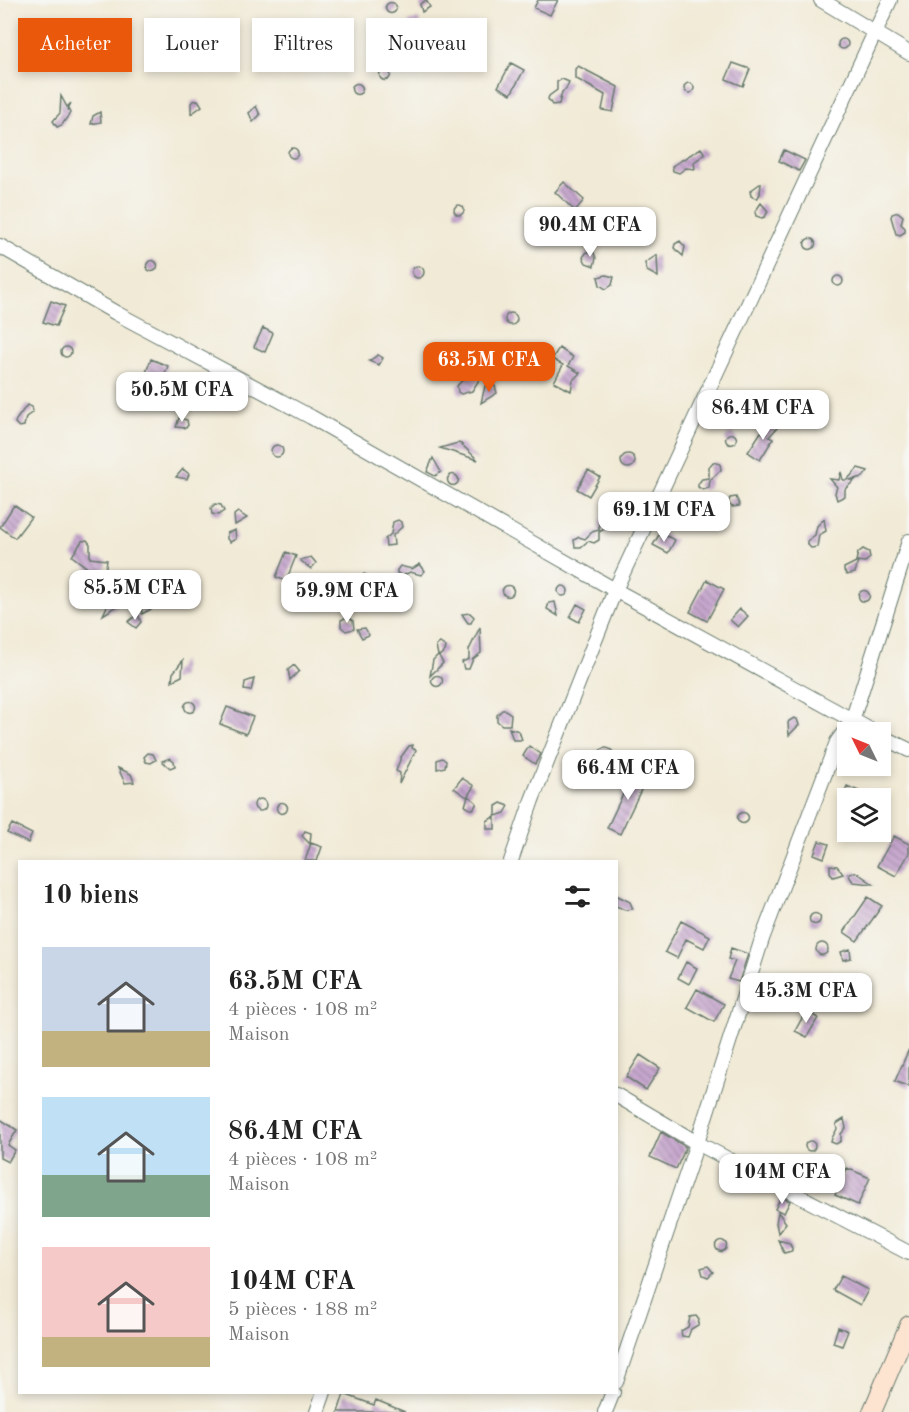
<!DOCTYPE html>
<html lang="fr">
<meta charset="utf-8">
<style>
body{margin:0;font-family:"Old Standard TT",serif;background:#f6f6f6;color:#222;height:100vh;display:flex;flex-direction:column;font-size:22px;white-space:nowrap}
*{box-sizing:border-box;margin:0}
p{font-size:20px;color:#767676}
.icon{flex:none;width:33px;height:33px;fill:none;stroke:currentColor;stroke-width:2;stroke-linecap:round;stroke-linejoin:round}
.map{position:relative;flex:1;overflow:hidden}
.sheet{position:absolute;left:18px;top:860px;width:600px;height:534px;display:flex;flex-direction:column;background:#fff;border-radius:0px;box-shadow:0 3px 9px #0003}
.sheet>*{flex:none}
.banner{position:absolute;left:18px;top:18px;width:600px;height:54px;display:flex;gap:12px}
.needle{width:39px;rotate:313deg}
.tools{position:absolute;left:837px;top:722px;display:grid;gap:12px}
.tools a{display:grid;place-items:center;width:54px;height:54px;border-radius:0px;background:#fff;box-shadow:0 3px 9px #0003;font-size:30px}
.price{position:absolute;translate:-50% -51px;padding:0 14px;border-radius:12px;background:#fff;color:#222;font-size:20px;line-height:39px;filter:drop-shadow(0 2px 3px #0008)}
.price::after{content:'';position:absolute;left:50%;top:36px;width:18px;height:14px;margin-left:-9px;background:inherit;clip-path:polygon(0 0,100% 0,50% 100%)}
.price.on{background:#ea580c;color:#fff}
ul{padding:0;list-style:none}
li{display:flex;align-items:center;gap:18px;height:150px;padding:0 24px}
li span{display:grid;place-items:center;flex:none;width:168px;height:120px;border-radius:0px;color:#555}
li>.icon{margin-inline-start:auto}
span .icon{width:72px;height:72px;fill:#fffc;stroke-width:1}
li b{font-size:26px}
h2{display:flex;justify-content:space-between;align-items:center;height:72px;padding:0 24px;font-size:26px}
.pill{padding:0 21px;border-radius:0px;background:#fff;box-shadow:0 3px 9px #0003;font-size:21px;line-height:54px}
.pill.on{background:#ea580c;color:#fff}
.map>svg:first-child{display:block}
.building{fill:url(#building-back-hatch)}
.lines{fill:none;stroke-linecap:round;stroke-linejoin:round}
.street-casing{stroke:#687a6d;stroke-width:16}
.secondary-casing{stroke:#687a6d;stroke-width:20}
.street{stroke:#fff;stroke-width:14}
.secondary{stroke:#fde4d1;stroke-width:18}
</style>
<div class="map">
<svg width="909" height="1412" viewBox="0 0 909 1412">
<defs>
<pattern id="building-back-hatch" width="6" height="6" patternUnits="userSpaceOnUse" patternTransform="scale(1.5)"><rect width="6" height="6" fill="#c6a6cd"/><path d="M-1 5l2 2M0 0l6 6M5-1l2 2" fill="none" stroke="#a088a7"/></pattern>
</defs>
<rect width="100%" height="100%" fill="#f6f6f2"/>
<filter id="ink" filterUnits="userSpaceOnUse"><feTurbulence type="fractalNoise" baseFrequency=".0167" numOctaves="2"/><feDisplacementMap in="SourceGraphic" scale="12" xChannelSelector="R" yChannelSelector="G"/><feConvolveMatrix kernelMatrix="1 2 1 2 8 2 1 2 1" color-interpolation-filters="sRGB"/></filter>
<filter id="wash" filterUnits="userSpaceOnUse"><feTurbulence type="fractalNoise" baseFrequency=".008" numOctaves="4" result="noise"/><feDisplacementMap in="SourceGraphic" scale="24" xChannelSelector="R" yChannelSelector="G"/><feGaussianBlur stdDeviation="1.35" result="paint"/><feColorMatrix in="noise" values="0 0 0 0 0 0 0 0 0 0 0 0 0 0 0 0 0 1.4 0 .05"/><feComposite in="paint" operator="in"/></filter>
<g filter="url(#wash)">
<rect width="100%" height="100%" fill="#f1ead6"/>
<g id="blocks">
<path class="building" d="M426 0 430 7 422 12 420 4Z
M538 0H558L550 15 534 8Z
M385.5 8a5.5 5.5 0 1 1 11 0a5.5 5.5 0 1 1-11 0Z
M419 19 420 29 412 31 409 25V22Z
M289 25 294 29V35L286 41 284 51 279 53 275 46 284 39 283 28Z
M464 43a6 6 0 1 1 12 0a6 6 0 1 1-12 0Z
M838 44a5 5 0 1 1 10 0a5 5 0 1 1-10 0Z
M511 63 524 70 511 94 498 87Z
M733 63 750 69 743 86 726 79Z
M578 66 618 87 613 112 602 110 605 95 575 78V69Z
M379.5 75a5.5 5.5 0 1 1 11 0a5.5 5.5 0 1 1-11 0Z
M562 79 569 82 566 89 562 92 559 104 552 105 548 99 549 96 557 90V82Z
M684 88a5 5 0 1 1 10 0a5 5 0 1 1-10 0Z
M351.5 89a5.5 5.5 0 1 1 11 0a5.5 5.5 0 1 1-11 0Z
M61 96 67 107 71 103 68 109 70 113 62 125 57 127 53 121 60 113Z
M198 100 202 106 191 114V103L193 101Z
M256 106 260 115 253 122 249 113Z
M100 112 101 122 91 124 93 116Z
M288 153a5 5 0 1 1 10 0a5 5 0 1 1-10 0Z
M701 148 705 154 694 162 695 169 686 168 679 173 673 171 672 166Z
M784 150 805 160 799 171 779 161Z
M564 182 584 200 575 211 555 192Z
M761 183 760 194 757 199 751 196 750 191Z
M761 203 768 211 765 217 762 218 756 216 755 212Z
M454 210a5 5 0 1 1 10 0a5 5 0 1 1-10 0Z
M898 212 903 216 901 224 905 228V232L900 235 896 234 891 217 892 214Z
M636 224 652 232 644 244 630 237Z
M804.5 244a5.5 5.5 0 1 1 11 0a5.5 5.5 0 1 1-11 0Z
M680 241 685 247 683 256 674 248 675 244Z
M593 251 596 258 594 266 586 263 583 257 587 252Z
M657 255 658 277 647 271 645 263Z
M146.5 266a5.5 5.5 0 1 1 11 0a5.5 5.5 0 1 1-11 0Z
M412 272a6 6 0 1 1 12 0a6 6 0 1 1-12 0Z
M606 275 614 277 612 285 606 289 600 285 598 277Z
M833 281a5 5 0 1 1 10 0a5 5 0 1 1-10 0Z
M51 301 65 306 56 326 43 322Z
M505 319a6 6 0 1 1 12 0a6 6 0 1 1-12 0Z
M263 328 273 333 265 352 254 347Z
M61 352a5 5 0 1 1 10 0a5 5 0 1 1-10 0Z
M559 348 573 357 568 366 580 373 573 380 571 391 554 382 563 365 552 359Z
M378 355 383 358 379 365 369 361Z
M151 359 168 366 158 392 141 386Z
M469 373 479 380 472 391 461 394 458 392 457 386Z
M485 386H495L497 393 481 403Z
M27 405 32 407 33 412 26 417 24 426 19 427 15 423 16 420Z
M179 418 187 420 188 425 186 428 176 427Z
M773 420 777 422V428L769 437 773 439 760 460 748 452 761 432 766 434 768 423Z
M725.5 439a5.5 5.5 0 1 1 11 0a5.5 5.5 0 1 1-11 0Z
M458 443 461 444 478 460 440 448Z
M271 451a6 6 0 1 1 12 0a6 6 0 1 1-12 0Z
M621 461a7 7 0 1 1 14 0a7 7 0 1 1-14 0Z
M433 458 441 472 435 476 427 472Z
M713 462 720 464 721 470 710 480 709 488 703 490 698 487V484L702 479 709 478V467Z
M858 468 868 471 863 477 849 480H855L845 489V496L837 500 835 493 837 487 830 479 839 480 841 472 843 480H847Z
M183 469 189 474 187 479 176 477Z
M588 470 600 477 589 496 577 489Z
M447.5 480a5.5 5.5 0 1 1 11 0a5.5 5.5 0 1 1-11 0Z
M736 497 740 506 732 507 728 503 730 498Z
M215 504 221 505 224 511 218 515 212 514 211 508Z
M14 505 31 517 15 538 0 527Z
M238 512 247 518 235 525 234 515Z
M624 521a6 6 0 1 1 12 0a6 6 0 1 1-12 0Z
M603 518 608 520 610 524 608 527 599 532V540L594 543 588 541 581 547H575L574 540 579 537 585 539 592 532 599 530V522Z
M824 519 826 531 819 535 817 547 811 548 807 544V541L815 535 817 526Z
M398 520 401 522 402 527 393 535 394 545 386 546 385 539 391 534 393 522Z
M235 530 236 539 230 542 227 539V533Z
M660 533 675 540 668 553 653 545Z
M87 540 90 544V558L107 560 106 567 98 576 72 556 82 541Z
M863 549 869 552 870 558 865 562 856 561 858 553Z
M286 552 296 556 286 581 276 577Z
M311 557 316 563 311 569 300 560Z
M858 561 855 573 847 575 844 571V568Z
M420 564 425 571 421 575 410 572 402 576 397 573V570L400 566 412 569Z
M364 574 384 586 372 604 353 592Z
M707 580 724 589 707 621 690 612Z
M502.5 591a5.5 5.5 0 1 1 11 0a5.5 5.5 0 1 1-11 0Z
M558 591a5 5 0 1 1 10 0a5 5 0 1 1-10 0Z
M858.5 596a5.5 5.5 0 1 1 11 0a5.5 5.5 0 1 1-11 0Z
M113 598 119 602 117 606 103 615 110 600Z
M145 601 150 604 151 609 142 614 141 605Z
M555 602 558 616 547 609 549 603Z
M577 604 586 609 579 622 570 617Z
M740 609 748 616 738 627 730 620Z
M470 613 474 617 471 623H468L462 614Z
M138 614 141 622 136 628 128 622Z
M347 617 353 621 354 629 346 631 341 627V620Z
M480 627 481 653 473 659 469 669H464L462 662 469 659V650Z
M365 628 369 635 362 638 357 629Z
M440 643 446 647 445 651 439 656 443 663 430 676 433 660 438 655 436 646Z
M183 660 182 676 172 681 173 673Z
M294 665 299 671 290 680 288 670Z
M431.5 681a5.5 5.5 0 1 1 11 0a5.5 5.5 0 1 1-11 0Z
M254 679 251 691 244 690 245 682Z
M184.5 707a5.5 5.5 0 1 1 11 0a5.5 5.5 0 1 1-11 0Z
M227 707 253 717 246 734 220 724Z
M502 710H505L511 714 510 725H502L497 721V715Z
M794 718 797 719 799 725 789 735 788 723 789 721Z
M509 728 519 731 522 740H513Z
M413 745 412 748 416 750 399 784 400 773 396 771 401 757 409 746Z
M529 746 541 754 535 764 523 756Z
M598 756a8 8 0 1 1 16 0a8 8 0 1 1-16 0Z
M148 753 153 754 156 760 151 763 146 762 144 757Z
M170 758 174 761 175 766 170 768 162 761Z
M442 758 446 761 445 767 437 769V760Z
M118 768 131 774 134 782 125 783Z
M635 769 648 775 620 834 607 828Z
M462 778 474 786 467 797 454 788Z
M847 786 875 798H842Z
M468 796 476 802V805L473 809H470L465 806Z
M254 805a6 6 0 1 1 12 0a6 6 0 1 1-12 0Z
M276.5 808a5.5 5.5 0 1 1 11 0a5.5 5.5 0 1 1-11 0Z
M501 803 509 806 505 813 496 816V806Z
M737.5 818a5.5 5.5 0 1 1 11 0a5.5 5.5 0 1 1-11 0Z
M495 816V829H487V821Z
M12 824 32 834 28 843 7 833Z
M305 831 311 833 310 844 302 836Z
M894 836 909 844V853L896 876 877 866Z
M819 841 829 844 824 858 814 854Z
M311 843 322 847 317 861H305Z
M830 865 837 866 843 874 833 877 830 872Z
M854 872H856L873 884 853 882 848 874Z
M616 895 630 902 633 909 625 910 616 906Z
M868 897 882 906 857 941 844 932Z
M809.5 919a5.5 5.5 0 1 1 11 0a5.5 5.5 0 1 1-11 0Z
M681 921 710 936 704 948 686 939 677 958 665 952Z
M816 949a6 6 0 1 1 12 0a6 6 0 1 1-12 0Z
M731 948 748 954 739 982 728 979 735 961 728 959Z
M850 949 851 958 843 960 841 952Z
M686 962 697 968 689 984 678 978Z
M697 989 724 1004 714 1022 687 1007Z
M806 1011 818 1018 807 1037 795 1031Z
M909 1049V1087L895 1081Z
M640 1055 660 1068 646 1090 626 1077Z
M0 1119 17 1130 8 1145 15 1150 8 1162 0 1158Z
M844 1119 846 1128 841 1134V1141L836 1144 831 1142 832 1138 837 1129 836 1124Z
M661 1132 686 1147 676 1169 650 1157Z
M805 1146a5 5 0 1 1 10 0a5 5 0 1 1-10 0Z
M847 1168 870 1178 858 1205 835 1195Z
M781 1197 790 1201 784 1213 775 1209Z
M778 1212 786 1223 778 1233 776 1223Z
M778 1240 789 1243 792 1248V1251L784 1253Z
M715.5 1246a5.5 5.5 0 1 1 11 0a5.5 5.5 0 1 1-11 0Z
M708 1266 713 1272 708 1277 703 1275 701 1268Z
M841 1276 868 1290 860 1305 833 1290Z
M696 1316 699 1320 698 1325 691 1329 688 1337 682 1336 681 1331 688 1327 690 1317Z
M838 1327 848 1331 842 1346 833 1343Z
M344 1394 374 1405 376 1400 405 1412H338Z"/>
</g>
</g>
<g filter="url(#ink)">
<use href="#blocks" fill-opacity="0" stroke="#687a6d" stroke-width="1.5"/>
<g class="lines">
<defs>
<path id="street" d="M821 0 909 53
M0 246 116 313 311 417 615 590 874 732
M880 736 909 750
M511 861 532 800 615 590 890 0
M616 1095 697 1143 909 1253
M616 1382 697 1143 762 939 837 742 852 721 909 541
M317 1412 324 1392
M605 1412 613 1392"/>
<path id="secondary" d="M872 1412 909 1325"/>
</defs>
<use href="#street" class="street-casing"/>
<use href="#secondary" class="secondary-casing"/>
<use href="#street" class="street"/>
<use href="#secondary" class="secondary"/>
</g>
</g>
</svg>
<div class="tools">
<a><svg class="needle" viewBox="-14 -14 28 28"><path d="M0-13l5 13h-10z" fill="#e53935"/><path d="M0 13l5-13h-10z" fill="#767676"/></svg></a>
<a><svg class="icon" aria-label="layers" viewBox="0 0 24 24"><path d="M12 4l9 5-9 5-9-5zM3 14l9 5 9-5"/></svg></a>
</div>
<b class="price" style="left:590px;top:258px">90.4M CFA</b>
<b class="price on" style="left:489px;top:393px">63.5M CFA</b>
<b class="price" style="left:182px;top:423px">50.5M CFA</b>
<b class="price" style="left:763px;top:441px">86.4M CFA</b>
<b class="price" style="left:664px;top:543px">69.1M CFA</b>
<b class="price" style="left:135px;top:621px">85.5M CFA</b>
<b class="price" style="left:347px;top:624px">59.9M CFA</b>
<b class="price" style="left:628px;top:801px">66.4M CFA</b>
<b class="price" style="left:806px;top:1024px">45.3M CFA</b>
<b class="price" style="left:782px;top:1205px">104M CFA</b>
<div class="banner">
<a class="pill on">Acheter</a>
<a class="pill">Louer</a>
<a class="pill">Filtres</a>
<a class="pill">Nouveau</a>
</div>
<section class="sheet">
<h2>10 biens<svg class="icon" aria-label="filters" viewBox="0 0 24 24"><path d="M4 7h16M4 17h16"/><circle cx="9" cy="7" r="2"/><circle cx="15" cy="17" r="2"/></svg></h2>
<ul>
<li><span style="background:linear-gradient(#c9d6e8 70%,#c2b280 0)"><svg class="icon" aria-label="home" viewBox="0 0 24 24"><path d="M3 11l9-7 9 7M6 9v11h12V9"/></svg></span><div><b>63.5M CFA</b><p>4 pièces · 108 m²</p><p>Maison</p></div></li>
<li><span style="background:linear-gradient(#bfe0f5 65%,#7fa58c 0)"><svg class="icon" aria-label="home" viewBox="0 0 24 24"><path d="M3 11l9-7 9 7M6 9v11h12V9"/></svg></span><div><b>86.4M CFA</b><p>4 pièces · 108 m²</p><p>Maison</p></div></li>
<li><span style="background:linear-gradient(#f6c9c9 75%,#c2b280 0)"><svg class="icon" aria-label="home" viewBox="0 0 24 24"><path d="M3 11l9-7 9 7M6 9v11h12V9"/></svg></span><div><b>104M CFA</b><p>5 pièces · 188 m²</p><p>Maison</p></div></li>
</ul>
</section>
</div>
